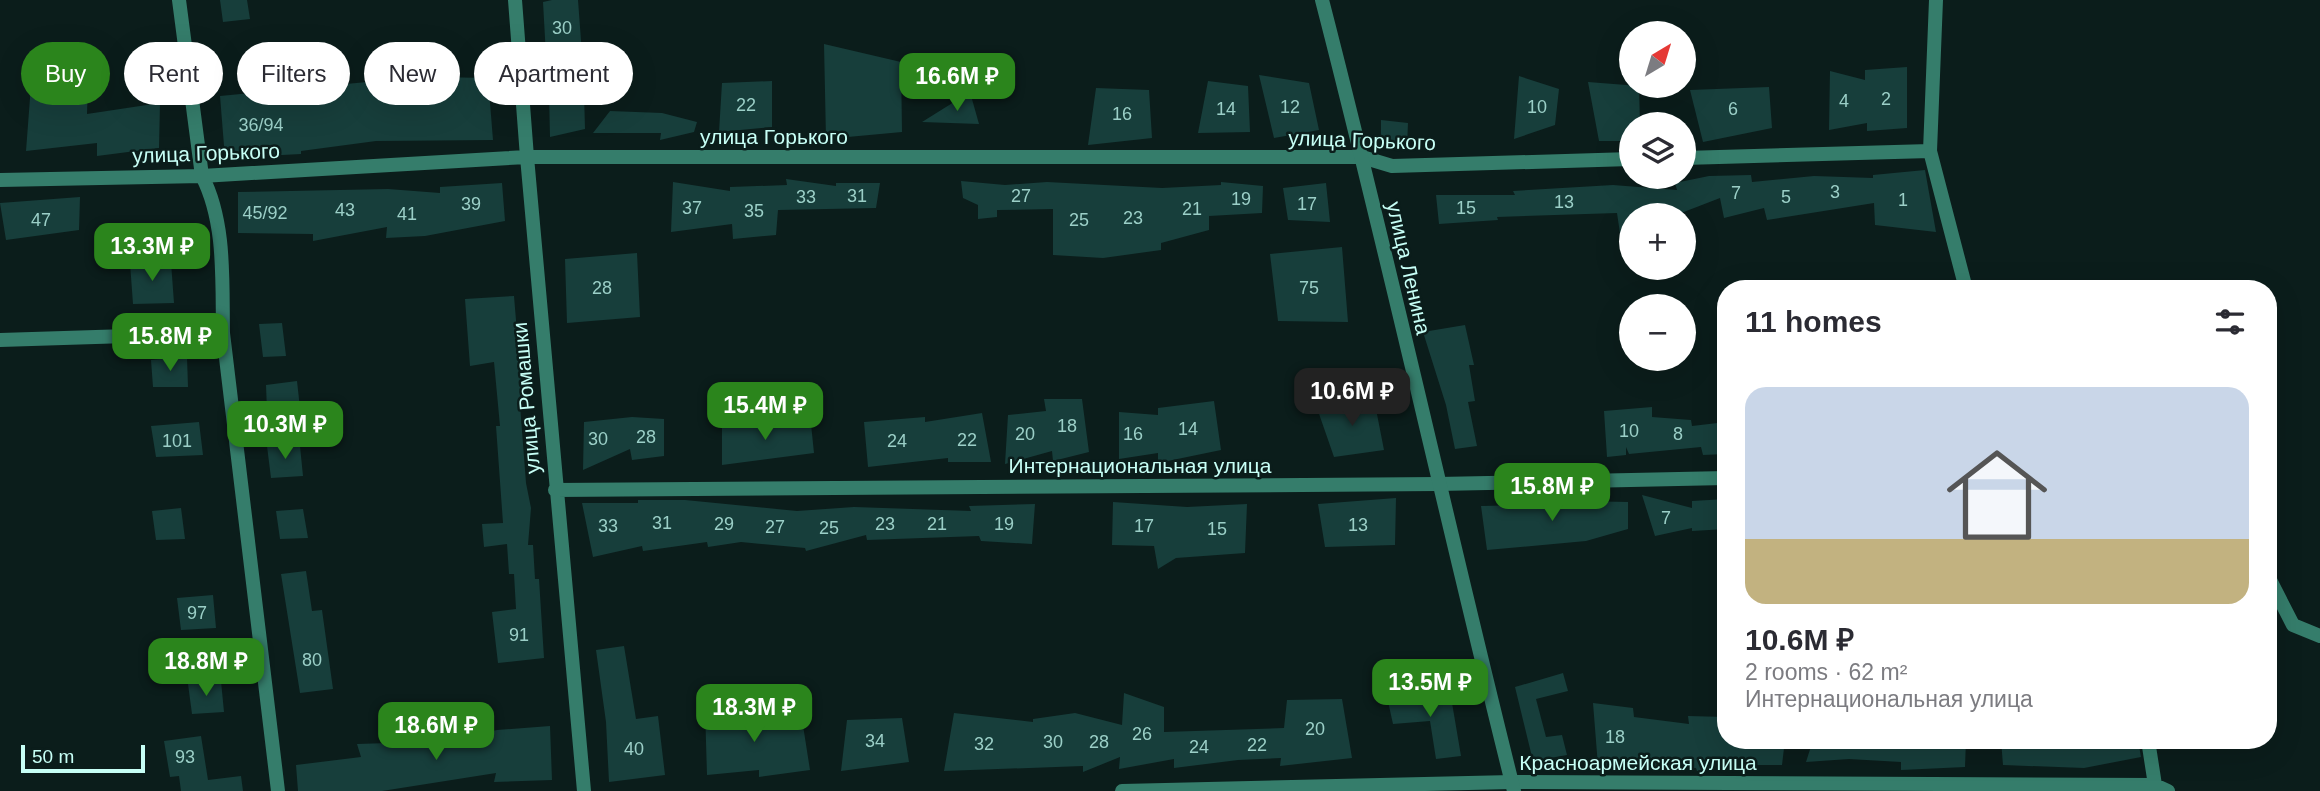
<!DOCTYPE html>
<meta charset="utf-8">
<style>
body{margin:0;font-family:Helvetica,sans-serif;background:#f7f7f7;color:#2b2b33;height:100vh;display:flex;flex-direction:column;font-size:26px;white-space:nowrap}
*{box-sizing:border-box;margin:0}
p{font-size:23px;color:#7c7c81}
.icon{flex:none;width:38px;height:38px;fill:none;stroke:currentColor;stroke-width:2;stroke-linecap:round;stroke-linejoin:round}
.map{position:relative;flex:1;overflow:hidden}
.side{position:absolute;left:1717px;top:280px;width:560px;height:469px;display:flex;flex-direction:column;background:#fff;border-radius:28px;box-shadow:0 7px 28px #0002}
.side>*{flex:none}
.guide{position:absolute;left:21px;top:42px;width:665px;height:63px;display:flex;gap:14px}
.needle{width:46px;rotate:38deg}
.buttons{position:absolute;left:1619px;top:21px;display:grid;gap:14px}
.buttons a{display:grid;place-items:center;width:77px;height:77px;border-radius:50%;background:#fff;box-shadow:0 7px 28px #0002;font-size:35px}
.scale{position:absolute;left:21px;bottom:18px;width:124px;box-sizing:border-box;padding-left:7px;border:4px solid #c7fff6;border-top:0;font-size:19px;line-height:24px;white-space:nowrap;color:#c7fff6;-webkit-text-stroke:5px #0b1d1b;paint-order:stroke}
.price{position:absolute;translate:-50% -60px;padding:0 16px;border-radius:14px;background:#2b851c;color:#fff;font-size:23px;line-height:46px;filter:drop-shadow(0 2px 4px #0008)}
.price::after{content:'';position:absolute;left:50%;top:42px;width:21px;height:16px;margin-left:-10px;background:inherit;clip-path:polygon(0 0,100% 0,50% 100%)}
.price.on{background:#222;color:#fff}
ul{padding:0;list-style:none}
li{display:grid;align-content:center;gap:14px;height:371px;padding:0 28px}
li+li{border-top:2px solid #e1e1e2}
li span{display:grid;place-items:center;height:217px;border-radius:21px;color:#555}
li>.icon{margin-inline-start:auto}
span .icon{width:126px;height:126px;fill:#fffc;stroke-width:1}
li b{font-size:30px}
h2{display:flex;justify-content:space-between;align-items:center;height:84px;padding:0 28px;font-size:30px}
.chip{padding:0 24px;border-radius:32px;background:#fff;box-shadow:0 7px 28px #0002;font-size:24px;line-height:63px}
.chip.on{background:#2b851c;color:#fff}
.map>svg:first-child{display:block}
.building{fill:#173e3b}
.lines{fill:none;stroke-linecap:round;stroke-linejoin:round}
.minor{stroke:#357d6b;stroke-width:14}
.tertiary{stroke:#357d6b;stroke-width:14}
.labels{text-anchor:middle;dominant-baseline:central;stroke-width:5;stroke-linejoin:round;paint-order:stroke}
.number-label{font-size:18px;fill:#9bcfc7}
.street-label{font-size:21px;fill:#c7fff6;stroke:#0b1d1b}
</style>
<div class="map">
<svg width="2320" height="791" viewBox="0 0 2320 791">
<rect width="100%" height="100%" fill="#0b1d1b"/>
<path class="building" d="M220 0H247L250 19 223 22Z
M552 0H578L582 54 546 56 543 2Z
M824 44 901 62 902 132 826 139Z
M1907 67V128L1867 131V123L1829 130 1830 71 1865 80V70Z
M1259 75 1309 83 1319 130 1274 138Z
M1519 76 1559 89 1555 125 1514 139Z
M435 77 488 78 493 140 376 141 301 151V154L225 158 220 96 367 82H435Z
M88 81 87 114 160 103 159 148 97 156V143L26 151 31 85Z
M772 81V127L719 132 722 83Z
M1208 81 1248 86 1250 132 1198 133Z
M1588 82 1639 86 1640 124H1631V141H1599Z
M1769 87 1772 128 1703 142 1690 90Z
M1096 88 1149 90 1152 138 1088 145Z
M584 92 585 129 550 137 549 94Z
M970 92 979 124 922 122Z
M610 111 662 113 697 122 694 132 660 140 661 133H593Z
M1381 120 1408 123 1407 146H1381Z
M1925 170 1936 232 1875 225 1874 203 1767 220 1764 208 1724 218 1720 198 1676 215H1631V254H1623L1617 213 1497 217 1498 220 1439 224 1436 195H1515L1513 191 1613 185 1677 190 1675 183 1709 176 1751 175 1752 182 1814 176 1873 178V175Z
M786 179 836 186V183H880L876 208 778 210 776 235 733 239 732 224 671 232 673 182 730 191V187L787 185Z
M961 181 1005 185 1047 182 1162 188 1221 185V182L1263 186 1262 213 1209 216V230L1161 243V250L1103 258 1053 255V209L997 210V217L978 219V205L963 198Z
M502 183 505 221 425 236 386 238 387 227 313 241V234L238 233V192L388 189 440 193V187Z
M1326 183 1330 222 1288 220 1283 188Z
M80 197 79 230 6 240 0 203Z
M1342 247 1348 322 1278 321 1270 254Z
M637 253 640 317 567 323 565 259Z
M171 262 174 303 133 304 130 263Z
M514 296 523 405H520L526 483 531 508 528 545H533L535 579H539L544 658 498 663 492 612 516 609 514 574H509L507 544 484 547 482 524 503 523 496 426H500L494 362 470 366 465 299Z
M282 323 286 356 263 357 259 324Z
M1465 325 1474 365H1469L1475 401 1468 402 1477 446 1455 449 1446 405 1423 332Z
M187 357 188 387H153L151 360Z
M297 381 300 408 267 411 266 385Z
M1044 399H1082L1089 452 1053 461 1052 451 1005 464 1008 415 1046 411Z
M1214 401 1221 450 1158 463V453L1119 459V412L1158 415V408Z
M1361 402 1375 404 1384 450 1334 457 1317 408Z
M1652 407V417L1691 420 1692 426 1726 422V454L1703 455 1701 447 1629 454 1626 447V455L1607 457 1604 411Z
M982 413 991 462H948V458L868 467 864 422 925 417V422Z
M632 417 664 419V456L632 460 630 449 583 470 584 422Z
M199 422 203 455 156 457 151 426Z
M722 423 811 424 814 453 722 465Z
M267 446H300L303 476 271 478Z
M1642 495 1692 508V501L1726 499V529L1692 531V528L1655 536Z
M1396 498 1395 545 1325 547 1318 504Z
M638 500H685L797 511 854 507 971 511 969 506 1035 504 1032 544 981 541 979 536 867 540 866 535 806 551 805 548 741 542 708 547 707 542 643 551 642 546 593 557 582 503H638Z
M1581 501 1628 502V529L1586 541 1487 550 1481 506 1581 504Z
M1113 502 1187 507 1247 504 1245 553 1176 558 1158 569 1154 546 1112 545Z
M181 508 185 539 156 540 152 511Z
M303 509 308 538 280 539 276 511Z
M306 571 312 611 322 610 333 689 300 693 281 574Z
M213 595 216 628 181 630 177 598Z
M624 646 636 719 658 716 665 775 609 782 606 722 596 650Z
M1563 673 1568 691 1536 699 1546 737 1562 735 1567 755 1533 761 1515 687Z
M221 681 224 712 192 714 188 684Z
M1450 691 1461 756 1436 759 1430 721 1393 724 1387 697Z
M1124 693 1164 707V732L1284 728 1287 700 1342 699 1352 758 1280 766 1281 758 1238 760 1174 768V759L1119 769 1120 757 1083 772V766L944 771 954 713 1033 722V719L1075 713 1122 725Z
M1593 703 1633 708 1634 717 1689 724 1688 716 1726 717V740H1785L1782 765H1738L1697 771 1696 768 1598 766Z
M705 708 802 719 810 770 759 777V770L707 775Z
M902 718 909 762 841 771 847 720Z
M550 726 552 780 494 782 496 773 382 791H298L296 765 361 757 357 744 420 742 421 746 497 730Z
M201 736 208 780 241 776 243 791H181L179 776 170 777 164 741Z
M1813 740H1966L1965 767 1901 770V762L1849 759 1806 762Z
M2001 740H2138L2141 757 2084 768 2003 765Z"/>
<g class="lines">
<path class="minor" d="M179 0 202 176C226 222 222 282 223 333L278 791
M515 0 527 157 584 791
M1936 0 1930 151 1966 289
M1684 158 1930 151
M0 180 202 176 527 157H1362L1392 166 1631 159
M0 340 223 333
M555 490 1438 484 1726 478
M2268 576 2293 625 2320 636
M2148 740 2155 785 2168 791
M1122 791 1512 782 2155 785"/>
<path class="tertiary" d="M1322 0C1390 263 1448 528 1514 791"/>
</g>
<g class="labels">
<g class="number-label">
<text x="562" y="28">30</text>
<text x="1886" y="99">2</text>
<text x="1844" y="101">4</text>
<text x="746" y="105">22</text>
<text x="1290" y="107">12</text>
<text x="1537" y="107">10</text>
<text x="1226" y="109">14</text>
<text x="1733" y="109">6</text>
<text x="1122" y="114">16</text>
<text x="261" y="125">36/94</text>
<text x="1835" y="192">3</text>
<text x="1736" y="193">7</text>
<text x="857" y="196">31</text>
<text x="1021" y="196">27</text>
<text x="806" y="197">33</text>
<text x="1786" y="197">5</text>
<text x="1241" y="199">19</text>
<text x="1903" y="200">1</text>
<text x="1564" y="202">13</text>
<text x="471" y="204">39</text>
<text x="1307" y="204">17</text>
<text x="692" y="208">37</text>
<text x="1466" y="208">15</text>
<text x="1192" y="209">21</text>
<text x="345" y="210">43</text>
<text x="754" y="211">35</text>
<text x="265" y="213">45/92</text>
<text x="407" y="214">41</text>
<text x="1133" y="218">23</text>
<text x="41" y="220">47</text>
<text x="1079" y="220">25</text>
<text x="602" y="288">28</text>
<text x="1309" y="288">75</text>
<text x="1067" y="426">18</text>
<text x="1188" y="429">14</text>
<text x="1629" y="431">10</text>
<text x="1025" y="434">20</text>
<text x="1133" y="434">16</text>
<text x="1678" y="434">8</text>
<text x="646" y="437">28</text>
<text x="598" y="439">30</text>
<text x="967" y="440">22</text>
<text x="177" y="441">101</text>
<text x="897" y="441">24</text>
<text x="1666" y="518">7</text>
<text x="662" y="523">31</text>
<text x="724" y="524">29</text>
<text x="885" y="524">23</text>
<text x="937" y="524">21</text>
<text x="1004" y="524">19</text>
<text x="1358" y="525">13</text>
<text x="608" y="526">33</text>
<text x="1144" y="526">17</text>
<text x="775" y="527">27</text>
<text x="829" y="528">25</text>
<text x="1217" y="529">15</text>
<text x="197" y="613">97</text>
<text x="519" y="635">91</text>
<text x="312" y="660">80</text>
<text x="1315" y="729">20</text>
<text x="1142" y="734">26</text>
<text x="1615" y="737">18</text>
<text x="875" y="741">34</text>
<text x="1053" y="742">30</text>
<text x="1099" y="742">28</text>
<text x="984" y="744">32</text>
<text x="1257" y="745">22</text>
<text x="1199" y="747">24</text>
<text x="634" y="749">40</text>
<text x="185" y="757">93</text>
</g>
<g class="street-label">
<text x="774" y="136">улица Горького</text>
<text transform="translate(1362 140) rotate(2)">улица Горького</text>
<text transform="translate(206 153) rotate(-2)">улица Горького</text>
<text transform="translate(1409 268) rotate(77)">улица Ленина</text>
<text transform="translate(526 398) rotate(-95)">улица Ромашки</text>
<text x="1140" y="465">Интернациональная улица</text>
<text x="1638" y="762">Красноармейская улица</text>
</g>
</g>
</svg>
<div class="buttons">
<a><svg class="needle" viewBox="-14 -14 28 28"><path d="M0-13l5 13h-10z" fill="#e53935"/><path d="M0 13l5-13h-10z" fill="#7c7c81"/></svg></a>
<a><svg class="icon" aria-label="layers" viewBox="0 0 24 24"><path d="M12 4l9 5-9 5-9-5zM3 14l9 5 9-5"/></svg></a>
<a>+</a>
<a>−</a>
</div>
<div class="scale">50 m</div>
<b class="price" style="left:957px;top:113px">16.6M ₽</b>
<b class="price" style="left:152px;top:283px">13.3M ₽</b>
<b class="price" style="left:170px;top:373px">15.8M ₽</b>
<b class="price on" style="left:1352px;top:428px">10.6M ₽</b>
<b class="price" style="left:765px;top:442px">15.4M ₽</b>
<b class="price" style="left:285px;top:461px">10.3M ₽</b>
<b class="price" style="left:1552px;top:523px">15.8M ₽</b>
<b class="price" style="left:206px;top:698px">18.8M ₽</b>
<b class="price" style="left:1430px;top:719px">13.5M ₽</b>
<b class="price" style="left:754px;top:744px">18.3M ₽</b>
<b class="price" style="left:436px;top:762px">18.6M ₽</b>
<div class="guide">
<a class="chip on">Buy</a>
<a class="chip">Rent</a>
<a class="chip">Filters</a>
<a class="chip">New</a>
<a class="chip">Apartment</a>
</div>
<section class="side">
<h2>11 homes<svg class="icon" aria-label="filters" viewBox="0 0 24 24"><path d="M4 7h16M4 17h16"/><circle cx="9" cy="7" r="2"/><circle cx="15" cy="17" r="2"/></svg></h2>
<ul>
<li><span style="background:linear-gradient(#c9d6e8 70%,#c2b280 0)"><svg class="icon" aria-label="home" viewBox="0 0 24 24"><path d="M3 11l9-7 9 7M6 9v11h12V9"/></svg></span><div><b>10.6M ₽</b><p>2 rooms · 62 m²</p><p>Интернациональная улица</p></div></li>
</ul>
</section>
</div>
